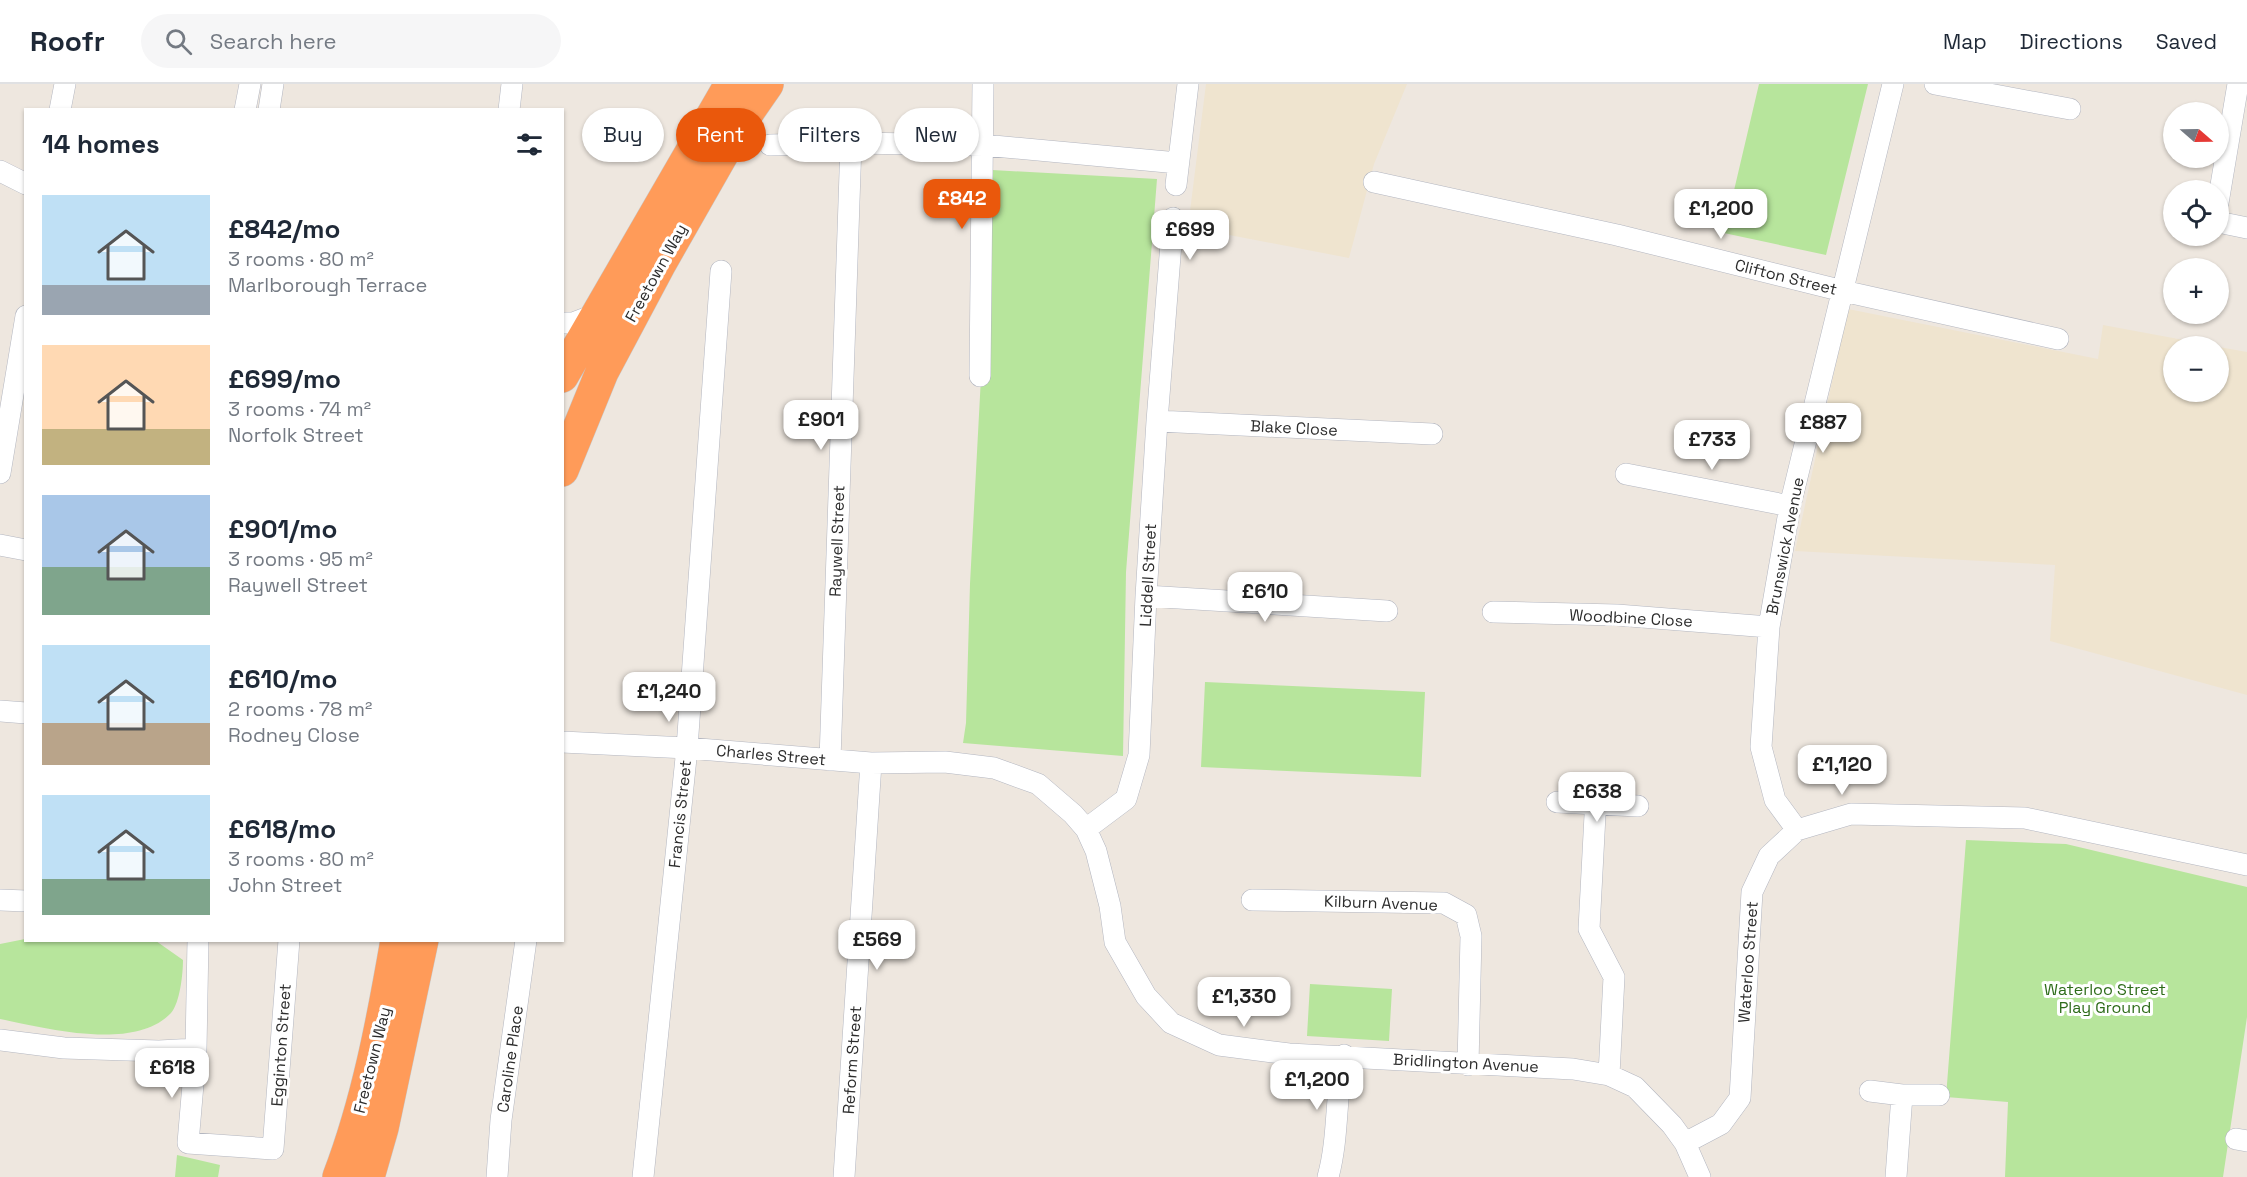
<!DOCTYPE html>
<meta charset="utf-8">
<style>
body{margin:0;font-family:"Space Grotesk",sans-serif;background:#f6f6f7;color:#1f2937;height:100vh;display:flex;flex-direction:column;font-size:22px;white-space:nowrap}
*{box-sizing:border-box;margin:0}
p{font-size:20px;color:#747a83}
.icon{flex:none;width:33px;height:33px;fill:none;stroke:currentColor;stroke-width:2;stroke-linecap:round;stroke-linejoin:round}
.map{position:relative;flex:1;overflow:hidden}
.side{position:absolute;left:24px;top:24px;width:540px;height:834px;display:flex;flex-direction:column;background:#fff;border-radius:0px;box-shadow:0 2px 4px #0004}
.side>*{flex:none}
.top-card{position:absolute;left:582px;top:24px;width:570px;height:54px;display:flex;gap:12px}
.needle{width:39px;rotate:110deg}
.buttons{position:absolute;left:2163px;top:18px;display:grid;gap:12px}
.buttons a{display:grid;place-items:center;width:66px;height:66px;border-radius:50%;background:#fff;box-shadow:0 2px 4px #0004;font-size:30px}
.price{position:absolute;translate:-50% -51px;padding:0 14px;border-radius:12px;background:#fff;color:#222;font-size:20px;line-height:39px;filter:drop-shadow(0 2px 3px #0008)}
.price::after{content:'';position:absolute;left:50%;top:36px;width:18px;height:14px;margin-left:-9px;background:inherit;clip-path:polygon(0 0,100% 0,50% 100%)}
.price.active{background:#ea580c;color:#fff}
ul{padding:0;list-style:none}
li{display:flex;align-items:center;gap:18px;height:150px;padding:0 18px}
li span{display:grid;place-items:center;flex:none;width:168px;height:120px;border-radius:0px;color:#555}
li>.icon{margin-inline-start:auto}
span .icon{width:72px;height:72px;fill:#fffc;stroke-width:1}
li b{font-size:26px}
h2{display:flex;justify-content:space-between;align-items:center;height:72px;padding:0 18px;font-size:26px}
.chip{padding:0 21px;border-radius:27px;background:#fff;box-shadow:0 2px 4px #0004;font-size:21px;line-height:54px}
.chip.active{background:#ea580c;color:#fff}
header{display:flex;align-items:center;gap:36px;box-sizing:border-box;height:84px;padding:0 30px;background:#fff;border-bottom:2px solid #e0e1e3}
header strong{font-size:28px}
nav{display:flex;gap:33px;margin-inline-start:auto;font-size:21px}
.search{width:420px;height:54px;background:#f6f6f7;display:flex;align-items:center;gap:15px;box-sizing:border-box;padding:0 21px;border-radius:33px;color:#747a83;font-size:22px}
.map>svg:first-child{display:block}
.education{fill:#efe4cf}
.green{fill:#b7e59c}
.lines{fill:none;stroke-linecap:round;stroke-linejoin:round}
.street-casing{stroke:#b3b6c0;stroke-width:22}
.highway-casing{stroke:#c8c8c8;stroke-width:34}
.street{stroke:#fff;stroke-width:21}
.highway{stroke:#ff9b59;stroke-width:33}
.labels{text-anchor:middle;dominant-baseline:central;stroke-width:6;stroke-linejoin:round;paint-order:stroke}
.street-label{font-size:16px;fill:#2d2d2d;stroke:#fff}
.park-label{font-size:16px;fill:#2e6c1a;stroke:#fff}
</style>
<header>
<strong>Roofr</strong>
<div class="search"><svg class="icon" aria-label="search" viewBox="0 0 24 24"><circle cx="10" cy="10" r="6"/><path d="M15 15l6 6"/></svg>Search here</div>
<nav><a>Map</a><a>Directions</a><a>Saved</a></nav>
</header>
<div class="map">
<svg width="2247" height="1093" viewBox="0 0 2247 1093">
<rect width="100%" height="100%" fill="#eee7df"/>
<path class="education" d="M1206 0H1407L1374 80 1349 174 1188 143Z
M1848 225 2098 275 2103 241 2216 262H2174V308H2218L2219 263 2247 268V611L2050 557 2055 481 1795 467Z"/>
<path class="green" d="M1759 0H1868L1826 171 1724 149Z
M992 86 1157 95 1126 488 1123 672 963 659 966 639 970 500Z
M1205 598 1425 608 1421 693 1201 683Z
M1966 756 2066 760 2247 803V933L2223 1093H2005L2008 1018 1946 1013Z
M25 855 156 857 183 876C183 890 180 919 171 929 134 968 46 944 0 935V860Z
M1310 900 1392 905 1389 957 1307 952Z
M177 1071 220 1081 218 1093H175Z"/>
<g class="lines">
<defs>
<path id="street" d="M1935 0 2070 25
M60 26 65 0
M245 26 250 0
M269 26 273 0
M509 26 512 0
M770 61 851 59 983 61 1178 79
M0 87 26 100
M1374 98 1617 151 1843 207 2058 255
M1176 101 1188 0
M2218 119 2238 0
M2218 138 2247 144
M562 239H573L599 229
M980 292 983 0
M1157 337 1432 350
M0 389 26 232
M1626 390 1790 422
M0 461 26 466
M1146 512 1387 527
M1493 528 1617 531 1769 543
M0 627 26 629
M562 658 687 664 871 679 945 678 994 684 1038 700 1073 730 1086 745 1096 767 1110 822 1115 858 1146 912 1171 939 1219 961 1289 970 1573 985 1609 991 1635 1003 1672 1041 1685 1059 1700 1093
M830 676 851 59
M1596 712 1589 845 1614 893 1609 991
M1557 718 1638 722
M1086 745 1126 715 1139 671 1146 512 1157 337 1173 134
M1797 746 1775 716 1761 663 1769 543 1790 422 1893 0
M0 816 26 817
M1252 816 1444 819 1466 831 1471 852 1468 981
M198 856 196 965 188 1059 273 1065 289 856
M0 956 64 964 159 967 196 965
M1870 1007 1902 1011H1939
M2236 1055 2247 1057
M1685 1059 1721 1040 1740 1014 1752 808 1769 772 1797 746 1851 730 2025 734 2247 781
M497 1093 501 1036 526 856
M643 1093 687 664 721 187
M844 1093 871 679
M1328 1093C1339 1053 1335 1011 1344 971
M1896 1093 1902 1011"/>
<path id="highway" d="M562 292 731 0
M562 386 602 288 660 179 738 42 767 0
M339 1093C368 1017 383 937 397 856
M368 1093 382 1044 422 856"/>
</defs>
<use href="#street" class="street-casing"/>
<use href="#highway" class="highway-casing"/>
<use href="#street" class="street"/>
<use href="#highway" class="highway"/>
</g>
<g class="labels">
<g class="street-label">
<text transform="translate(656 189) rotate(-61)">Freetown Way</text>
<text transform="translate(1786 193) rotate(14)">Clifton Street</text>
<text transform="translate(1294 344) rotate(3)">Blake Close</text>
<text transform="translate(837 457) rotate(-88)">Raywell Street</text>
<text transform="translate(1785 462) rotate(-79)">Brunswick Avenue</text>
<text transform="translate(1148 491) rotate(-87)">Liddell Street</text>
<text transform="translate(1631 534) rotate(3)">Woodbine Close</text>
<text transform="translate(771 671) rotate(5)">Charles Street</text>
<text transform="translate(680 730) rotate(-84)">Francis Street</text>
<text transform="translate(1381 819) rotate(2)">Kilburn Avenue</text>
<text transform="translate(1748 878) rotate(-86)">Waterloo Street</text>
<text transform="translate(281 961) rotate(-86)">Egginton Street</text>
<text transform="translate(510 975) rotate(-82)">Caroline Place</text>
<text transform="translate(372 976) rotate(-76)">Freetown Way</text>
<text transform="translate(852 976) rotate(-86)">Reform Street</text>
<text transform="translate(1466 979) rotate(3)">Bridlington Avenue</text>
</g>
<g class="park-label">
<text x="2105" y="905">Waterloo Street<tspan x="2105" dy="18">Play Ground</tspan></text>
</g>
</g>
</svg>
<div class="buttons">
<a><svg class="needle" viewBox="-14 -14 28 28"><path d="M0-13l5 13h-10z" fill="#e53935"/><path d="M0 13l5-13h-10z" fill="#747a83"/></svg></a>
<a><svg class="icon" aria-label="locate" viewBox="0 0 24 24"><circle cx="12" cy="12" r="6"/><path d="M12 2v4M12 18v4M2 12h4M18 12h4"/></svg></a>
<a>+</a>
<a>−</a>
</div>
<b class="price active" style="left:962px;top:146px">£842</b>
<b class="price" style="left:1721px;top:156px">£1,200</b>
<b class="price" style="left:1190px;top:177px">£699</b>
<b class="price" style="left:821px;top:367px">£901</b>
<b class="price" style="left:1823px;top:370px">£887</b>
<b class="price" style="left:1712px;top:387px">£733</b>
<b class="price" style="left:1265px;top:539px">£610</b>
<b class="price" style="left:669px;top:639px">£1,240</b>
<b class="price" style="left:1842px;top:712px">£1,120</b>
<b class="price" style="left:1597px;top:739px">£638</b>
<b class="price" style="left:877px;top:887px">£569</b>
<b class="price" style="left:1244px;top:944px">£1,330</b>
<b class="price" style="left:172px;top:1015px">£618</b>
<b class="price" style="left:1317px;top:1027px">£1,200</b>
<div class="top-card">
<a class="chip">Buy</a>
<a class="chip active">Rent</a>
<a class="chip">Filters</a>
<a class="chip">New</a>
</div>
<section class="side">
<h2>14 homes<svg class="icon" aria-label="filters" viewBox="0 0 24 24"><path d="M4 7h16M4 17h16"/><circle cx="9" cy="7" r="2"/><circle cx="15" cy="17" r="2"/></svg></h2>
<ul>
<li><span style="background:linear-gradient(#bfe0f5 75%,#9aa5b1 0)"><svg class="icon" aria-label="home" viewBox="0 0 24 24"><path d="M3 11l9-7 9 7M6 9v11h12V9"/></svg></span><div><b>£842/mo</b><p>3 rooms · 80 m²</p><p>Marlborough Terrace</p></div></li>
<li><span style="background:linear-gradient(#ffd9b3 70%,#c2b280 0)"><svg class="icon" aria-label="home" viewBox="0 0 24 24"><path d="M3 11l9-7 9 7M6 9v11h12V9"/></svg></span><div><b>£699/mo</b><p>3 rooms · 74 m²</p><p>Norfolk Street</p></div></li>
<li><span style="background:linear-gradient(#a9c7e8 60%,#7fa58c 0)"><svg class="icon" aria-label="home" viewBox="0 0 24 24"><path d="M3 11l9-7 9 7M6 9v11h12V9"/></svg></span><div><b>£901/mo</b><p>3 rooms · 95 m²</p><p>Raywell Street</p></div></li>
<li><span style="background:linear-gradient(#bfe0f5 65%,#b9a48a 0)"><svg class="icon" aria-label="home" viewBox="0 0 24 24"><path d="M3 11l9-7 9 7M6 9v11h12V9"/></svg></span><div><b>£610/mo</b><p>2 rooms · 78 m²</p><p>Rodney Close</p></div></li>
<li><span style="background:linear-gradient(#bfe0f5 70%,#7fa58c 0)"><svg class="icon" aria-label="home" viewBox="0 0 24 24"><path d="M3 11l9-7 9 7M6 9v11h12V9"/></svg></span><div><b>£618/mo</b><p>3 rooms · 80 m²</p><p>John Street</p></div></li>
</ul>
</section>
</div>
